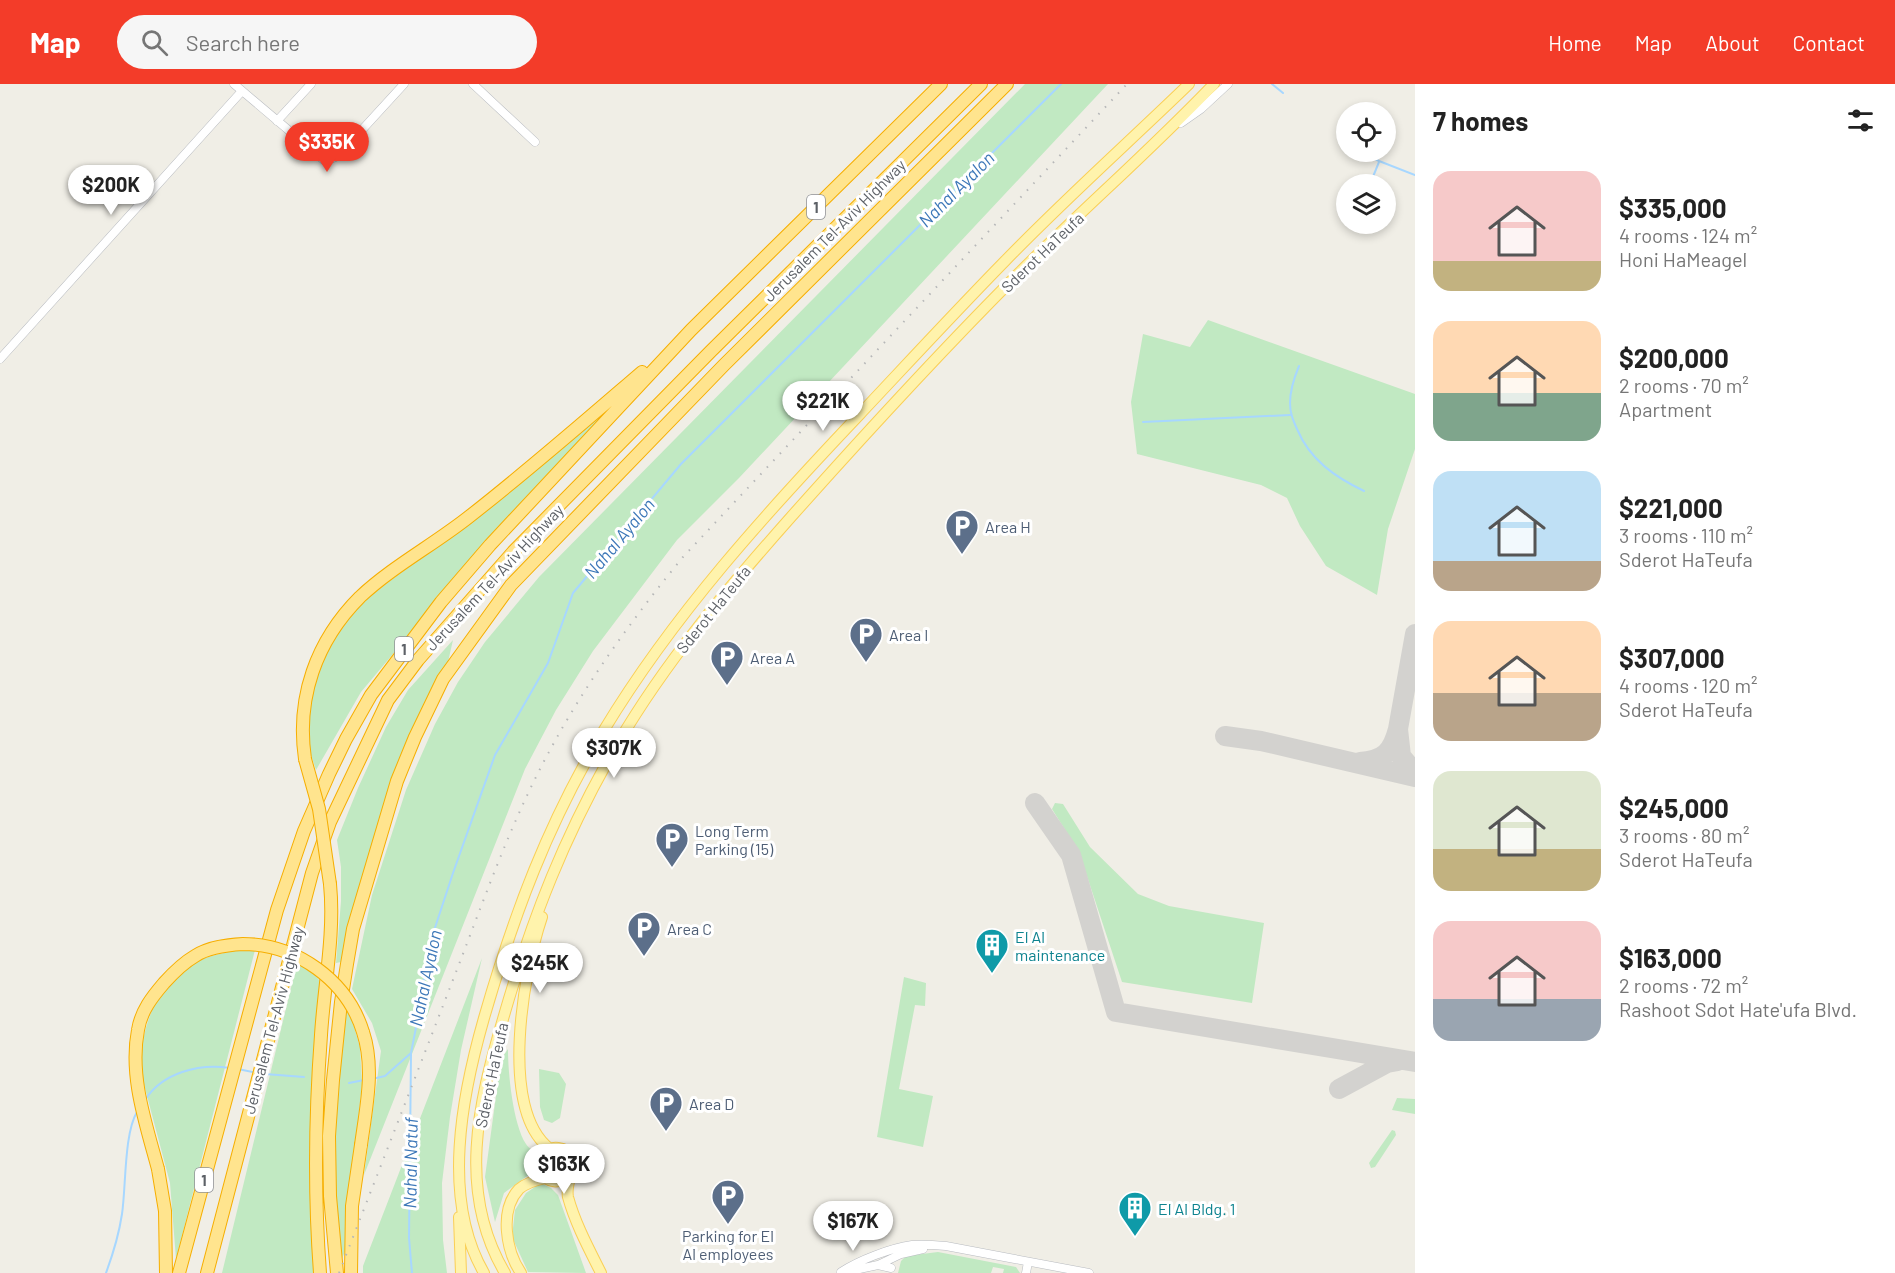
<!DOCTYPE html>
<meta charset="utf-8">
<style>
body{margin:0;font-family:Barlow,sans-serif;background:#f6f6f6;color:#222;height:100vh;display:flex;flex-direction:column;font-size:22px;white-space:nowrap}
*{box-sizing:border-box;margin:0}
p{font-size:20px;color:#767676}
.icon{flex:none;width:33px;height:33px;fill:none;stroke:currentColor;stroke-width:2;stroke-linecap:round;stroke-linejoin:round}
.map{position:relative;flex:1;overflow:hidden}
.side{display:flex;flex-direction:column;background:#fff;width:480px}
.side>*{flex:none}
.buttons{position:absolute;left:1336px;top:18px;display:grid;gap:12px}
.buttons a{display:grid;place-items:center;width:60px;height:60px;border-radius:50%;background:#fff;box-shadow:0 3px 9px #0003;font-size:30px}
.price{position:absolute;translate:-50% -51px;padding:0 14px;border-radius:21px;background:#fff;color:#222;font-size:20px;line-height:39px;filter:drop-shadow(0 2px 3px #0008)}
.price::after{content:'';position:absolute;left:50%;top:36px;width:18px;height:14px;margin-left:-9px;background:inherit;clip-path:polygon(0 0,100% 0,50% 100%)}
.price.on{background:#f33c29;color:#fff}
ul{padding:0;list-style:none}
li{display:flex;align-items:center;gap:18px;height:150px;padding:0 18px}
li span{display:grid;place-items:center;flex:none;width:168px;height:120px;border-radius:18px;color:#555}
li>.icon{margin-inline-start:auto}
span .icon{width:72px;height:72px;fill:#fffc;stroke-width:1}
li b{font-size:26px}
h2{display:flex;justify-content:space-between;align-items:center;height:72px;padding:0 18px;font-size:26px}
header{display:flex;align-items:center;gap:36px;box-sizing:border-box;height:84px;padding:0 30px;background:#f33c29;color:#fff}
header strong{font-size:28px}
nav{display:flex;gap:33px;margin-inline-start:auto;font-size:21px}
.search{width:420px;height:54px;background:#f6f6f6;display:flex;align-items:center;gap:15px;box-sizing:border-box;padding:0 21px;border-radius:33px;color:#767676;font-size:22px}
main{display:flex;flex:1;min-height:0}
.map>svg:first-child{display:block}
.green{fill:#c1e9c2}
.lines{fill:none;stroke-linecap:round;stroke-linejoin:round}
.stream{stroke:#a7d7ff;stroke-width:2}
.taxiway{stroke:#d3d2cf;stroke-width:20}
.minor-casing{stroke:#b8bbc0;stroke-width:9}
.major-casing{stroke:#facf55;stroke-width:12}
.highway-casing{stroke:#f6ae00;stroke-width:14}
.minor{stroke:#fff;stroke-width:8}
.major{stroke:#fff3ac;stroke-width:10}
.highway{stroke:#ffe48e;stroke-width:12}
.rail{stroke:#b6b7b8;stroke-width:2;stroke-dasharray:1.5 8;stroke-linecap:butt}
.highway-bridge-casing{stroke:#f6ae00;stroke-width:14;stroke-linecap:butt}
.highway-bridge{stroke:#ffe48e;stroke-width:12}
.labels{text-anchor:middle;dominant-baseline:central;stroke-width:6;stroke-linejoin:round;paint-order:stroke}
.shield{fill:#fff;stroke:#8e9095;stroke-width:1.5}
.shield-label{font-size:15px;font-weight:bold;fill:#5d6167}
.street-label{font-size:16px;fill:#5d6167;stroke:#fff}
.service-label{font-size:16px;fill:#4e5e75;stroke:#fff;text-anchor:start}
.culture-label{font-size:16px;fill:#0d838f;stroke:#fff;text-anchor:start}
.water-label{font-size:18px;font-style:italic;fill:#3c77b8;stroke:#fff}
</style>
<header>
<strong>Map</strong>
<div class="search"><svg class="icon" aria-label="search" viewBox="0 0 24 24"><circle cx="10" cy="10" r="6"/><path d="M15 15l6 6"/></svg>Search here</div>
<nav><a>Home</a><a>Map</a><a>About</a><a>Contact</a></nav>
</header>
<main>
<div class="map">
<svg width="1415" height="1189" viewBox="0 0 1415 1189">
<rect width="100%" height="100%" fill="#f0eee6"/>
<path class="green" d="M1025 0H1108L739 394 677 456 593 567 556 626 525 685 364 1091 381 967 372 939 352 905 372 811 406 706 435 640 458 598 485 558 539 493Z
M1208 236 1415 310V365L1388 445 1377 511 1326 482 1300 442 1287 414 1261 401 1137 370 1131 318 1143 250 1190 263Z
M637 299 456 495 361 608 316 686 307 659 305 640 320 580 340 545 364 517 566 361Z
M453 556 448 578 392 695 347 844 341 878 336 879 341 817V783L337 756 358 704 386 643 408 606Z
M1055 719 1063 720 1090 763 1138 810 1169 822 1264 839 1252 919 1122 898 1079 768 1052 725Z
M242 865 255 866 176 1175 170 1099 142 993C139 955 148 921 175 894 179 890 183 884 189 881 206 872 223 869 242 865Z
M482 874 461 966 450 1033 442 1099 443 1156 447 1189H363V1182Z
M297 879 313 889 321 898C308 995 310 1092 315 1189H222Z
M904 893 926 899 925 922 915 921 899 1005 933 1012 923 1063 877 1053Z
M343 919 353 939 360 963 362 1000 349 1123 348 1160 339 1182 332 1054Z
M508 965C508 989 513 1040 526 1060 528 1063 533 1067 536 1070L533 1079 534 1087 504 1109 495 1138 485 1093 501 975Z
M539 985 559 989 566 1000 560 1034 552 1039 544 1036 540 1023Z
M1397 1014 1415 1015V1030L1392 1026Z
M1392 1046 1395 1047 1396 1051 1375 1083 1371 1084 1369 1079Z
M548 1081a10 10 0 1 1 20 0a10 10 0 1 1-20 0Z
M541 1099 551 1104 558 1111 586 1189 528 1188 512 1153 515 1126 526 1109Z
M938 1168 1016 1183 1020 1189H1003L1004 1185 993 1183 991 1189H898L901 1177 906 1172Z"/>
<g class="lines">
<path class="stream" d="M1272 0 1283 9
M1361 68 1379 77 1415 91
M1370 100 1379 78
M1299 282C1294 294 1290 306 1290 319 1290 329 1293 336 1297 345 1310 376 1335 393 1364 407
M1143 338 1290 331
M411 970 409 1154 412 1189
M238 985 257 989
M265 990 304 993
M372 995 385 992 411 969 422 913 427 868 453 789 495 671 548 579 573 509 681 380 1061 0
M349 999 364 996
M145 1016C162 989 199 979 230 984
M106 1189C113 1170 119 1150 122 1130 126 1104 124 1049 137 1028"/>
<path class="taxiway" d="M1398 645 1415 550
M1225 652 1261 657 1415 693
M1360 678C1384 676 1392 668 1398 645L1401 672 1415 689
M1035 719 1071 771 1116 928 1415 978
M1339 1005 1387 979 1398 977"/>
<defs>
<path id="minor" d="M234 0 325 77 338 72 404 0
M473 0 535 58
M277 37 311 0
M1181 39 1201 25 1228 0
M0 275 242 7
M878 1181 901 1170 923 1165
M841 1188C859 1176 891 1164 912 1161 924 1160 935 1161 946 1162L1089 1189
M846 1188 878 1181 891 1184
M1026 1189 1028 1178"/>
<path id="major" d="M542 833C524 886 498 1026 550 1065
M569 1092C551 1108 528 1085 544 1069 551 1061 566 1062 571 1073 577 1084 565 1098 568 1113 575 1139 589 1165 601 1189
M459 1133 461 1189
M484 1189C441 1115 462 1011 484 934 514 830 548 739 604 646 674 530 767 428 860 330 908 279 956 227 1005 177 1064 116 1128 59 1189 0
M505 1189C457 1108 478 1020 503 935 532 834 565 750 618 659 666 577 728 504 791 433 865 350 941 267 1020 188 1084 124 1152 65 1214 0
M521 1189C506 1167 499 1126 519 1105 526 1099 536 1096 545 1094"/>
<path id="highway" d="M305 675C296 614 316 557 360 513 393 482 435 460 470 432 529 386 585 337 642 288
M158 1085 165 1127 166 1189
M179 1189 277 826 304 747 329 690 346 655 371 611 441 518 490 461 691 246 941 0
M207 1189 312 789 330 738 388 616 418 576 513 468 711 267 981 0
M320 1189C314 1109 315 1031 321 951 324 902 335 850 330 800
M337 1189 330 1112 329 1052 333 996 341 918 347 880 353 845 397 697 415 653 443 595 511 501 724 281 1007 0
M351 1189 352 1122 361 1061"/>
</defs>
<use href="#minor" class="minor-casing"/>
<use href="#major" class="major-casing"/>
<use href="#highway" class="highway-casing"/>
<use href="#minor" class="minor"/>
<use href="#major" class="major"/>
<use href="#highway" class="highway"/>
<path class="rail" d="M339 1189C378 1089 417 989 456 888 482 821 506 752 539 687 578 610 628 540 683 473L1127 0"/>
<defs>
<path id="highway-bridge" d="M305 675 319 725 330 800
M158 1085C146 1040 129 992 138 946 141 927 152 913 164 899 173 889 183 879 195 872 208 863 227 861 243 860 296 860 347 896 363 948 375 984 366 1024 361 1061"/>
</defs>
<use href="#highway-bridge" class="highway-bridge-casing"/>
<use href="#highway-bridge" class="highway-bridge"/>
</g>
<defs>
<symbol id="parking-pin" viewBox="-11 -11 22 30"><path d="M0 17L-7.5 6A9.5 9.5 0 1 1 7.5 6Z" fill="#5c6f8a" stroke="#fff"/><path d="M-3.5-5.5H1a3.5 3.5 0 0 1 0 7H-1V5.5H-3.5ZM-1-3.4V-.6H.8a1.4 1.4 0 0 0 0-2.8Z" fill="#fff"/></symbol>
<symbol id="building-pin" viewBox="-11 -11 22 30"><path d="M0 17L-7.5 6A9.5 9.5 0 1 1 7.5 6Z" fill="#0f9aa8" stroke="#fff"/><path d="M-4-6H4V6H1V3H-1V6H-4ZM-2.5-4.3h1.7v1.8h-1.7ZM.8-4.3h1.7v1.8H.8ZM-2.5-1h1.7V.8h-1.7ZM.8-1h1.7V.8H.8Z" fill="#fff"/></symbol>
</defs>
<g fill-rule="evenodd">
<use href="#parking-pin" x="943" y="423" width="38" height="52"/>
<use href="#parking-pin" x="847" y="531" width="38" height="52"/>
<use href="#parking-pin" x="708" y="554" width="38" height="52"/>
<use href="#parking-pin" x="653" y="736" width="38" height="52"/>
<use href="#parking-pin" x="625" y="825" width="38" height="52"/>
<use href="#building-pin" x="973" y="842" width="38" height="52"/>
<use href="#parking-pin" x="647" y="1000" width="38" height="52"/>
<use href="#parking-pin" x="709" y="1093" width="38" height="52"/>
<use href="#building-pin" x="1116" y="1105" width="38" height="52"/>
</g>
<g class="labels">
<g class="shield">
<rect x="807" y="111" width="18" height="24" rx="4.5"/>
<rect x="395" y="553" width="18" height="24" rx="4.5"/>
<rect x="195" y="1084" width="18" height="24" rx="4.5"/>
</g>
<g class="shield-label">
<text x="816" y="123">1</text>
<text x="404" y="565">1</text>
<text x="204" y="1096">1</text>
</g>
<g class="street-label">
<text transform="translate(834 146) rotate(-45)">Jerusalem Tel-Aviv Highway</text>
<text transform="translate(1042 168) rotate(-44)">Sderot HaTeufa</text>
<text transform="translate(494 493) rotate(-47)">Jerusalem Tel-Aviv Highway</text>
<text transform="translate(713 525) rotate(-51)">Sderot HaTeufa</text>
<text transform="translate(273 936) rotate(-75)">Jerusalem Tel-Aviv Highway</text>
<text transform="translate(491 991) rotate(-78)">Sderot HaTeufa</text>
</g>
<g class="service-label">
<text x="985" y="442">Area H</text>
<text x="889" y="550">Area I</text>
<text x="750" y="573">Area A</text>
<text x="695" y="746">Long Term<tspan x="695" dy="18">Parking (15)</tspan></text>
<text x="667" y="844">Area C</text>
<text x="689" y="1019">Area D</text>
<text x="728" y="1151" text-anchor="middle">Parking for El<tspan x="728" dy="18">Al employees</tspan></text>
</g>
<g class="culture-label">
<text x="1015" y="852">El Al<tspan x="1015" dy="18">maintenance</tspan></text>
<text x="1158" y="1124">El Al Bldg. 1</text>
</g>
<g class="water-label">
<text transform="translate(956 105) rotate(-45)">Nahal Ayalon</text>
<text transform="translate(619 454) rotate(-50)">Nahal Ayalon</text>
<text transform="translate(425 894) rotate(-78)">Nahal Ayalon</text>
<text transform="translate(410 1079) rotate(-89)">Nahal Natuf</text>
</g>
</g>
</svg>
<div class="buttons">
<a><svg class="icon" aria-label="locate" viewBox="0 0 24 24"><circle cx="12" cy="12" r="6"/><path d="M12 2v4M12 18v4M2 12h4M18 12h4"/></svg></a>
<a><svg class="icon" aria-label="layers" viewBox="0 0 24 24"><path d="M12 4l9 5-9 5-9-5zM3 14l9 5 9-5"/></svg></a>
</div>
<b class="price on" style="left:327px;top:89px">$335K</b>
<b class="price" style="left:111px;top:132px">$200K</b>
<b class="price" style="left:823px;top:348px">$221K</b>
<b class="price" style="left:614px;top:695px">$307K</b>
<b class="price" style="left:540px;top:910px">$245K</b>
<b class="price" style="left:564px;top:1111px">$163K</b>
<b class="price" style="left:853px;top:1168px">$167K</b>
</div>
<section class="side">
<h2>7 homes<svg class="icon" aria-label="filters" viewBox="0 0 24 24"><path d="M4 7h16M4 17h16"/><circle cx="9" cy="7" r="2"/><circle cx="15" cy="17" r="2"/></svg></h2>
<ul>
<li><span style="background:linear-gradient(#f6c9c9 75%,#c2b280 0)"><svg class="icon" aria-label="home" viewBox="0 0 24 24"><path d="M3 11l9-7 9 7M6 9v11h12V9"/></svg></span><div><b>$335,000</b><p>4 rooms · 124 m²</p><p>Honi HaMeagel</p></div></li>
<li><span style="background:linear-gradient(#ffd9b3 60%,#7fa58c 0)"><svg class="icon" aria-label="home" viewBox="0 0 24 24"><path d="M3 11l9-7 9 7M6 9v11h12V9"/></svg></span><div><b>$200,000</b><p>2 rooms · 70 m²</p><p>Apartment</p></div></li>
<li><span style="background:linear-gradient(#bfe0f5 75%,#b9a48a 0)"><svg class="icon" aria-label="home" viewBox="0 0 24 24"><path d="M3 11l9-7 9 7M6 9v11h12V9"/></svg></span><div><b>$221,000</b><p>3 rooms · 110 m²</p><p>Sderot HaTeufa</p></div></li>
<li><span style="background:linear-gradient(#ffd9b3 60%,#b9a48a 0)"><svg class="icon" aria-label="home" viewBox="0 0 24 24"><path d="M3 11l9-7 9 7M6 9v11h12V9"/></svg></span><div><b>$307,000</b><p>4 rooms · 120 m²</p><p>Sderot HaTeufa</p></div></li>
<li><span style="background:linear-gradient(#dfe7d0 65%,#c2b280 0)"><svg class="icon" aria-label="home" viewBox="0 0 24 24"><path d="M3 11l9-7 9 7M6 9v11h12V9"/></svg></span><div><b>$245,000</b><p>3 rooms · 80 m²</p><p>Sderot HaTeufa</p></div></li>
<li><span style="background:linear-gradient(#f6c9c9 65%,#9aa5b1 0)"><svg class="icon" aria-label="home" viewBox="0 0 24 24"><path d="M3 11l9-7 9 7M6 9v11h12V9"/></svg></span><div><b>$163,000</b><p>2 rooms · 72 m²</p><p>Rashoot Sdot Hate'ufa Blvd.</p></div></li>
</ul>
</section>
</main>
